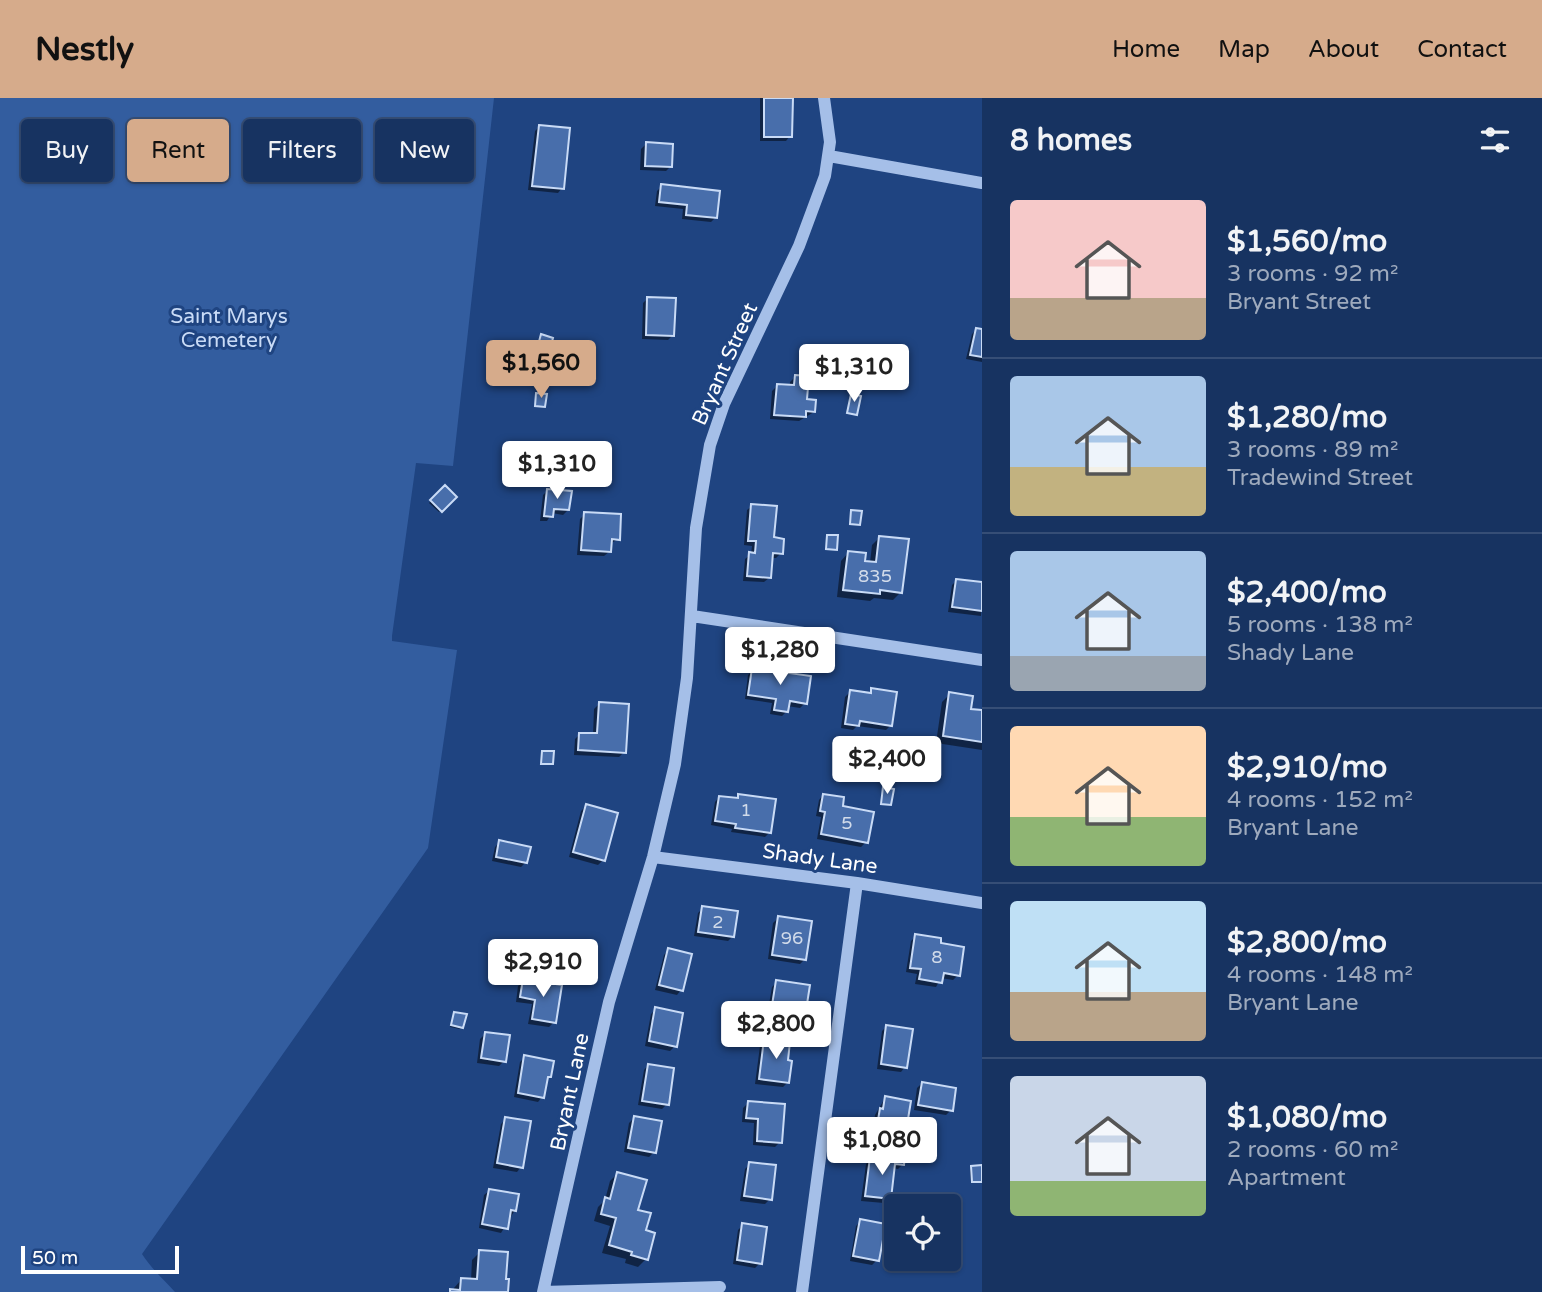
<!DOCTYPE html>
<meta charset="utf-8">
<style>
body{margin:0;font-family:"Varela Round",sans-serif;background:#243f6a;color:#f1f3f6;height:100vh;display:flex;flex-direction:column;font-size:26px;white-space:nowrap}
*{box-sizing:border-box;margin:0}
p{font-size:23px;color:#9eaabd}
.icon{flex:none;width:38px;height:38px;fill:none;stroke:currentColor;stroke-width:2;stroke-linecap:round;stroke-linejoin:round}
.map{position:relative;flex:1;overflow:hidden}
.drawer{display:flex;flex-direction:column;background:#173361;width:560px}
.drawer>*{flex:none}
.hud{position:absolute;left:21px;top:21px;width:665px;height:63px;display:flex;gap:14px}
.buttons{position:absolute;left:884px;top:1096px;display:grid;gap:14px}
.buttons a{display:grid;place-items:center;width:77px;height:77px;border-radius:7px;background:#173361;box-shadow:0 2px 5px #0004,0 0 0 2px #364e76;font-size:35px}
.scale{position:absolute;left:21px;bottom:18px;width:158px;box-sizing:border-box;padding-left:7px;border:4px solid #fff;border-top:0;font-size:19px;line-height:24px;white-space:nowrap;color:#fff;-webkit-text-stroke:5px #1f4481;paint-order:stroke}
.price{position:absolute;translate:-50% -60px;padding:0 16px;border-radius:7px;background:#fff;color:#222;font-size:23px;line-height:46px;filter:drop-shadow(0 2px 4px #0008)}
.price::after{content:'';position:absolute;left:50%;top:42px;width:21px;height:16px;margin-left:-10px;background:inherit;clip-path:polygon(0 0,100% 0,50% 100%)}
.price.active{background:#d6ab8b;color:#111}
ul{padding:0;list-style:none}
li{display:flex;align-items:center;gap:21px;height:175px;padding:0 28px}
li+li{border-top:2px solid #364e76}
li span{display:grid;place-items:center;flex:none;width:196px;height:140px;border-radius:7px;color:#555}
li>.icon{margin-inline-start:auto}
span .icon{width:84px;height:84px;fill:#fffc;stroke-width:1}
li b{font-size:30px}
h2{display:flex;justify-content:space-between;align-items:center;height:84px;padding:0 28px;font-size:30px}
.pill{padding:0 24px;border-radius:7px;background:#173361;box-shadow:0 2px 5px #0004,0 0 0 2px #364e76;font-size:24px;line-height:63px}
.pill.active{background:#d6ab8b;color:#111}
header{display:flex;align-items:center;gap:42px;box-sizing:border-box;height:98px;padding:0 35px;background:#d6ab8b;color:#111}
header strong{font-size:33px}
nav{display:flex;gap:38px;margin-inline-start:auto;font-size:24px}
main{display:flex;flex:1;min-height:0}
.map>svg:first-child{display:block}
.green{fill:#335d9f}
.shadow{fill:#0007}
.building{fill:#486eab;stroke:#c9dbf6;stroke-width:2}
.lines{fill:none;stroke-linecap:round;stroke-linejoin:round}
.minor{stroke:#a5bfe8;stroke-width:12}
.labels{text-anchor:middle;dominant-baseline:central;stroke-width:6;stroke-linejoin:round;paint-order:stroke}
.number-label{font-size:18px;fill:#d1dbea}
.park-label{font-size:21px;fill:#c9dbf6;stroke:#1f4481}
.street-label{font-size:21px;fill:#fff;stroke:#1f4481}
</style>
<header>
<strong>Nestly</strong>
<nav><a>Home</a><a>Map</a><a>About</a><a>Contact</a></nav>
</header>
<main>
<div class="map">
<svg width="982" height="1194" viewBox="0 0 982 1194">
<rect width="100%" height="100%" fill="#1f4481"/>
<path class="green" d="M0 0H494L453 368 416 365 392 538V543L457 552 428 750 142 1156C151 1170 163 1181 175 1194H0Z"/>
<path class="shadow" d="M760 0H791L790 38 786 43H760Z
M540 28 562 90 558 95 528 92 535 33Z
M646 46 671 68 666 73 640 72 641 51Z
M662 88 716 119 711 124 682 121 683 111 655 108 657 93Z
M648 200 672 238 668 242 642 241 643 205Z
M977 231 982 233V264L966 261 972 236Z
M542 238 547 254 545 256 536 253Z
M795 279 805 303 814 314 799 323 770 321 772 293 777 288 790 289V284Z
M445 389 455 399 439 414 429 405Z
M548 392 568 412 563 417 552 415 547 423H540L543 397Z
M752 408 781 455 776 460H771L769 480 764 484 743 483 745 461 751 456 752 448 744 447 747 412Z
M585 416 618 441 610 446 609 454 604 458 577 457 580 421Z
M880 439 901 494 893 502 874 500 870 503 837 499 841 463 848 455 863 465H870L872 447Z
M957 482 982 486 981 518 948 514 952 487Z
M753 572 805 605 800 610 787 608V613L782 618 770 616 772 605 745 601 748 577Z
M872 592 891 627 886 632 857 628 853 632 841 630 845 599 850 594 868 596Z
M950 596 969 612 982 614V652L936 645 942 604Z
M599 606 624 654 619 659 574 657 575 641 580 636 593 637 594 611Z
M739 697 770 734 765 739 731 734 732 731 711 727 715 704 719 699 735 702Z
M823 697 841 710 866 744 861 749 817 741 821 719 816 718 819 702Z
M586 708 603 762 598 767 569 759 581 713Z
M500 744 526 764 521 769 492 763 495 749Z
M703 810 733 838 728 843 694 838 698 815Z
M778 820 805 861 800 866 768 861 773 825Z
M916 838 939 846 958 877 953 882 941 880 936 889 915 886 917 876 906 874 911 843Z
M668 852 681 892 677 897 655 892 664 857Z
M523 883 554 924 549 929 528 926 532 906 516 904 518 888Z
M777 884 802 924 797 929 766 924 772 889Z
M656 911 675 948 670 953 645 948 651 916Z
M455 915 461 929 460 931 450 929Z
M887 928 905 969 901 974 877 971 882 933Z
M485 936 504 963 499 968 477 965 480 941Z
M765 943 786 963 788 984 783 989 755 986 760 948Z
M525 959 549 978 545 982 542 999 538 1004 514 999 520 964Z
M648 967 667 1006 662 1011 638 1007 644 972Z
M922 985 951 1012 946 1017 914 1012 917 990Z
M885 1000 904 1039 899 1043 872 1039 875 1017Z
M748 1005 780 1044 775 1049 753 1047 754 1025 742 1024 743 1010Z
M634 1020 654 1054 649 1059 624 1054 629 1025Z
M506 1021 521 1069 517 1074 493 1070 501 1026Z
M895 1059 903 1066 898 1071 893 1070 889 1101 884 1105 861 1103 866 1066 871 1061 891 1063Z
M750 1066 770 1101 765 1106 740 1103 745 1071Z
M972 1070 982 1083 980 1085H971L970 1072Z
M618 1075 636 1113 644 1133 646 1161 638 1169 625 1165 626 1161 602 1155 610 1128 594 1123 598 1109 605 1102 610 1083Z
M489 1093 515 1112 501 1135 479 1130 484 1097Z
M861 1123 877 1162 872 1167 850 1163 856 1128Z
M743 1127 760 1165 755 1170 733 1166 738 1132Z
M480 1154 504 1182 507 1194H450L453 1193 454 1190 461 1182 471 1183 472 1162Z"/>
<path class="building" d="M764 0H793L792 39H764Z
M539 27 570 30 564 91 532 88Z
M646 44 673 46 672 69 645 68Z
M661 86 720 93 717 120 686 117 687 107 659 104Z
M647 199 676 200 674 238 646 237Z
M976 230 982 231V259L970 257Z
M541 236 553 240 549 255 537 251Z
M795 277 809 278 807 301 816 302 815 314 806 313V319L774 317 777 286 794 287Z
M536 295 547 296 545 309 535 308Z
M851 296 861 298 857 317 847 315Z
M445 387 457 399 442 414 430 402Z
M547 391 572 393 569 412 554 411 553 419 544 418Z
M751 406 777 408 774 439 784 441 783 456 773 455 771 480 747 478 749 454 755 455 756 443H748Z
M851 412 862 413 860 427 850 426Z
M584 414 621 416 620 442 612 441 611 454 581 452Z
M827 437H838L837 452 826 451Z
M879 438 909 441 902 495 880 492V496L843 492 848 453 866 455 865 463 876 464Z
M956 481 982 484V513L952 509Z
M752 570 811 578 807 606 790 603 788 614 774 612 776 601 748 597Z
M871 590 897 594 892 628 860 623 859 628 845 626 850 592 871 595Z
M949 594 973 598 971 611 982 612V644L943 638Z
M599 604 629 606 626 655 578 652 579 635H597Z
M542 653H554L553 666H541Z
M883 689 894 691 891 707 881 706Z
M738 696 776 701 771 735 735 730 736 726 715 723 719 698 738 700Z
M823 696 844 699 843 708 874 714 868 745 821 736 825 714 820 713Z
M586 706 618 715 605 763 573 754Z
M499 742 531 749 527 765 496 759Z
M702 808 738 813 734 839 698 834Z
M778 818 812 823 806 862 772 857Z
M915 836 941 840V845L964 849 960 878 944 875 942 885 919 881 921 871 910 870Z
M668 850 692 856 683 893 659 887Z
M523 881 562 887 556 925 532 921 535 902 520 899Z
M776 882 810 887 804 925 770 920Z
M655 909 683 915 677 949 649 943Z
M454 914 467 916 463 930 451 927Z
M886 927 913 931 907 970 881 966Z
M485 934 510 937 506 964 481 960Z
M764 941 790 944 788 962 792 963 789 985 759 981Z
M524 957 554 963 551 979H548L544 1000 518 995Z
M648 966 674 970 669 1007 642 1003Z
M922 984 956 990 953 1013 918 1007Z
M885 998 911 1003 905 1039 876 1034 880 1010 883 1011Z
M748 1003 785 1006 782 1045 757 1043 758 1021 746 1020Z
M634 1018 662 1023 656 1055 628 1050Z
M505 1019 531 1023 523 1070 497 1065Z
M894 1057 905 1058 904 1067 895 1066 891 1101 865 1098 870 1059 894 1062Z
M749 1064 776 1067 772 1102 744 1098Z
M982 1067V1084H972L971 1068Z
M617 1074 647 1082 638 1112 651 1115 646 1132 655 1135 648 1162 631 1157 632 1154 609 1147 616 1120 601 1116 605 1099 610 1101Z
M489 1091 519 1096 516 1113 511 1112 508 1131 482 1126Z
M860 1121 886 1126 879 1163 853 1158Z
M742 1125 767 1129 762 1166 737 1162Z
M479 1152 508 1154 506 1181H509L508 1194H450V1191L460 1192 461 1180 477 1181Z"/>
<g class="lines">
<path class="minor" d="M829 58 982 85
M692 518 982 562
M653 759 857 785 982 805
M543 1194 609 904 653 759 675 666 687 580 696 430 710 347 724 306 799 148 825 78 830 44 824 0
M543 1194 720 1189
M802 1194 857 785"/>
</g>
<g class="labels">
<g class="number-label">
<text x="875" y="478">835</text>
<text x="746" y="712">1</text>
<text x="847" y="725">5</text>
<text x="718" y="824">2</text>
<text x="792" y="840">96</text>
<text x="937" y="859">8</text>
</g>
<g class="park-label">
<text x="229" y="218">Saint Marys<tspan x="229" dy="24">Cemetery</tspan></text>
</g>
<g class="street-label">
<text transform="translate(725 266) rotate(-66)">Bryant Street</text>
<text transform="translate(820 761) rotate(8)">Shady Lane</text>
<text transform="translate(570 994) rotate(-78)">Bryant Lane</text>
</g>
</g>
</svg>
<div class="buttons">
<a><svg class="icon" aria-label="locate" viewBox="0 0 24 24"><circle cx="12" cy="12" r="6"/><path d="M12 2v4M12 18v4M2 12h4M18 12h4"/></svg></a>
</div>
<div class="scale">50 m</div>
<b class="price active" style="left:541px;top:302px">$1,560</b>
<b class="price" style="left:854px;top:306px">$1,310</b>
<b class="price" style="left:557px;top:403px">$1,310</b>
<b class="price" style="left:780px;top:589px">$1,280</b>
<b class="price" style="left:887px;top:698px">$2,400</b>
<b class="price" style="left:543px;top:901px">$2,910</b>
<b class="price" style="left:776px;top:963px">$2,800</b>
<b class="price" style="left:882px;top:1079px">$1,080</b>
<div class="hud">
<a class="pill">Buy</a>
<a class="pill active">Rent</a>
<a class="pill">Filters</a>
<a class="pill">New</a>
</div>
</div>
<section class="drawer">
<h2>8 homes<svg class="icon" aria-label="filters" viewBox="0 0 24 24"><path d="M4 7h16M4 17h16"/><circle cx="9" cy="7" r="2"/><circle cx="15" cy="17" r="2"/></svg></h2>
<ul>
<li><span style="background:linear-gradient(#f6c9c9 70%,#b9a48a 0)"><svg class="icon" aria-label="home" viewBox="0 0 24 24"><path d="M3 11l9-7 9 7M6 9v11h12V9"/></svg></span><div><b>$1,560/mo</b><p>3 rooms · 92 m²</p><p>Bryant Street</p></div></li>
<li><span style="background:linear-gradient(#a9c7e8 65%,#c2b280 0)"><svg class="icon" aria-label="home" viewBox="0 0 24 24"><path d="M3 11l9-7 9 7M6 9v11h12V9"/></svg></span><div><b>$1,280/mo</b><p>3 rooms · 89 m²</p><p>Tradewind Street</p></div></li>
<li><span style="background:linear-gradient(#a9c7e8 75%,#9aa5b1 0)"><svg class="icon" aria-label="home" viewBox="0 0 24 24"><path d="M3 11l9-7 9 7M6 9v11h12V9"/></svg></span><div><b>$2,400/mo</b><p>5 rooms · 138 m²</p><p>Shady Lane</p></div></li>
<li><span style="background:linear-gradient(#ffd9b3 65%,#8fb573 0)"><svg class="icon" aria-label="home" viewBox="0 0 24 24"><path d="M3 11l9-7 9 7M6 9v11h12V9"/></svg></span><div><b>$2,910/mo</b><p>4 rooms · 152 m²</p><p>Bryant Lane</p></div></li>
<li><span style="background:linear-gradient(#bfe0f5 65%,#b9a48a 0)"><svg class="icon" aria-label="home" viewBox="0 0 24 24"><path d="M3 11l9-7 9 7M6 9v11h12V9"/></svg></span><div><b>$2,800/mo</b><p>4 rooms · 148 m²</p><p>Bryant Lane</p></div></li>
<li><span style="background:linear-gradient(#c9d6e8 75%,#8fb573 0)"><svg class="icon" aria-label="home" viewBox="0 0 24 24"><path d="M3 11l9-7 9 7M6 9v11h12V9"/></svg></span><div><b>$1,080/mo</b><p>2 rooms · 60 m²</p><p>Apartment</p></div></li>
</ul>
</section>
</main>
